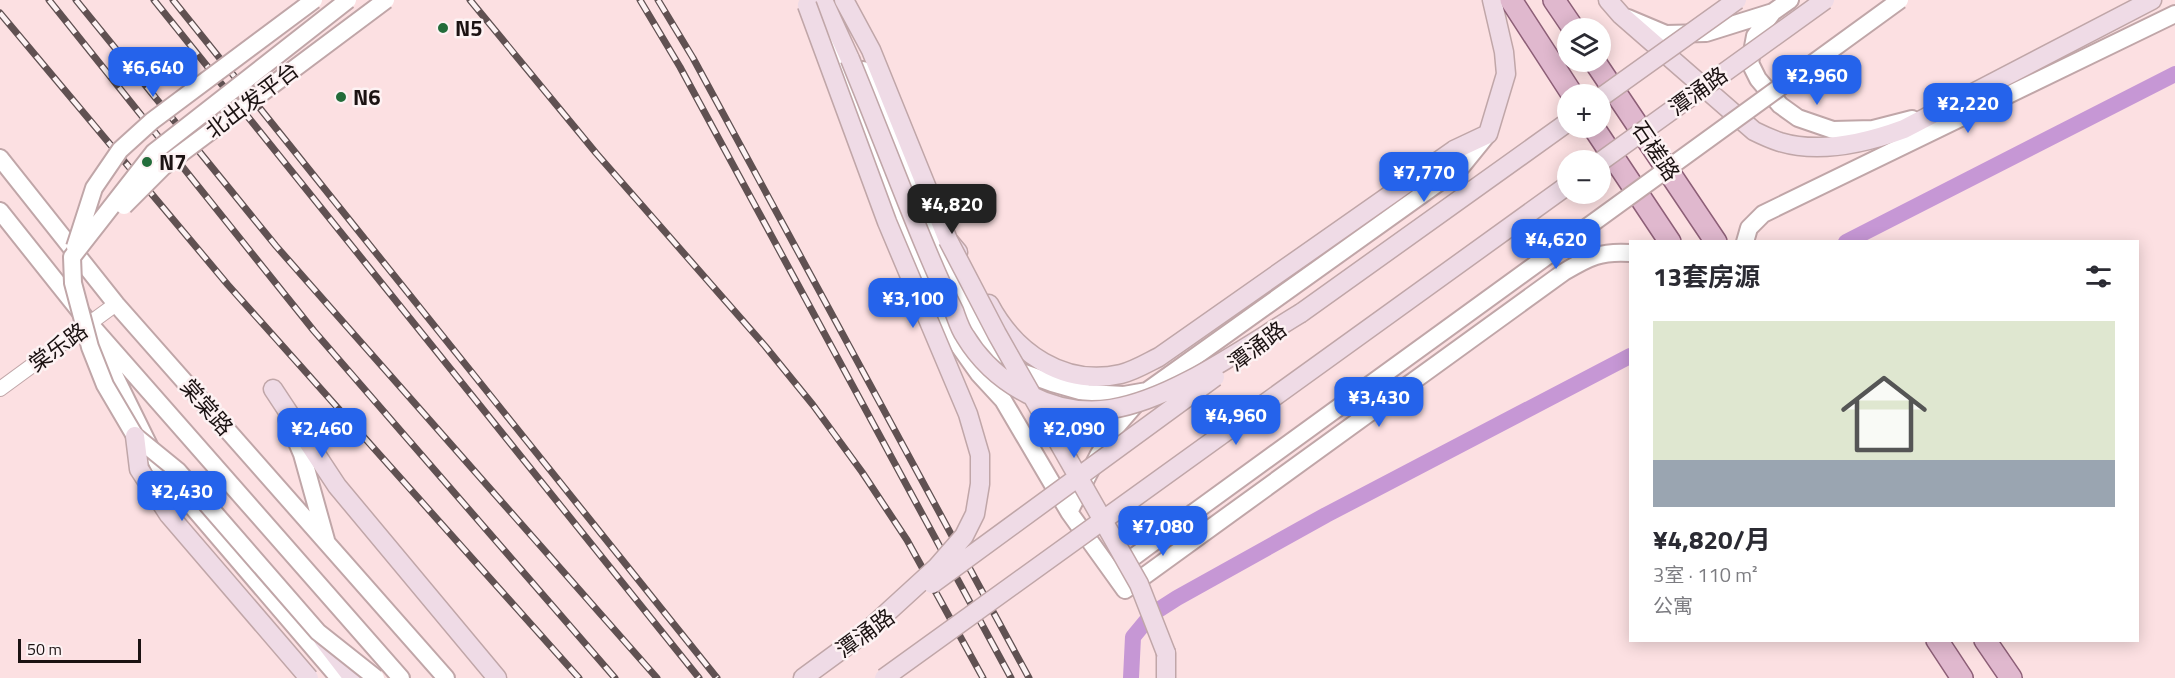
<!DOCTYPE html>
<html lang="zh">
<meta charset="utf-8">
<style>
body{margin:0;font-family:"Titillium Web","Noto Sans SC",sans-serif;background:#f7f7f7;color:#2b2b33;height:100vh;display:flex;flex-direction:column;font-size:22px;white-space:nowrap}
*{box-sizing:border-box;margin:0}
p{font-size:20px;color:#7c7c81}
.icon{flex:none;width:33px;height:33px;fill:none;stroke:currentColor;stroke-width:2;stroke-linecap:round;stroke-linejoin:round}
.map{position:relative;flex:1;overflow:hidden}
.sheet{position:absolute;left:1629px;top:240px;width:510px;height:402px;display:flex;flex-direction:column;background:#fff;border-radius:0px;box-shadow:0 3px 15px #0003}
.sheet>*{flex:none}
.fabs{position:absolute;left:1557px;top:18px;display:grid;gap:12px}
.fabs a{display:grid;place-items:center;width:54px;height:54px;border-radius:50%;background:#fff;box-shadow:0 3px 15px #0003;font-size:30px}
.scale{position:absolute;left:18px;bottom:15px;width:123px;box-sizing:border-box;padding-left:6px;border:3px solid #1b1212;border-top:0;font-size:16px;line-height:21px;white-space:nowrap;color:#1b1212;-webkit-text-stroke:4px #fdf2f3;paint-order:stroke}
.price{position:absolute;translate:-50% -51px;padding:0 14px;border-radius:12px;background:#2563eb;color:#fff;font-size:20px;line-height:39px;filter:drop-shadow(0 2px 3px #0008)}
.price::after{content:'';position:absolute;left:50%;top:36px;width:18px;height:14px;margin-left:-9px;background:inherit;clip-path:polygon(0 0,100% 0,50% 100%)}
.price.current{background:#222;color:#fff}
ul{padding:0;list-style:none}
li{display:grid;align-content:center;gap:12px;height:318px;padding:0 24px}
li span{display:grid;place-items:center;height:186px;border-radius:0px;color:#555}
li>.icon{margin-inline-start:auto}
span .icon{width:108px;height:108px;fill:#fffc;stroke-width:1}
li b{font-size:26px}
h2{display:flex;justify-content:space-between;align-items:center;height:72px;padding:0 24px;font-size:26px}
.map>svg:first-child{display:block}
.lines{fill:none;stroke-linecap:round;stroke-linejoin:round}
.canal{stroke:#c697d5;stroke-width:16}
.minor-casing{stroke:#c0a6a8;stroke-width:16}
.tertiary-casing{stroke:#c0a6a8;stroke-width:20}
.secondary-casing{stroke:#c0a6a8;stroke-width:21}
.primary-casing{stroke:#8d5f77;stroke-width:24}
.minor{stroke:#fff;stroke-width:14}
.tertiary{stroke:#fff;stroke-width:16}
.secondary{stroke:#efdbe6;stroke-width:18}
.primary{stroke:#e0b8ce;stroke-width:21}
.rail-casing{stroke:#605152;stroke-width:7}
.rail{stroke:#fdf2f3;stroke-width:4.5;stroke-dasharray:14;stroke-linecap:butt}
.tertiary-bridge-casing{stroke:#c0a6a8;stroke-width:20;stroke-linecap:butt}
.secondary-bridge-casing{stroke:#c0a6a8;stroke-width:21;stroke-linecap:butt}
.tertiary-bridge{stroke:#fff;stroke-width:16}
.secondary-bridge{stroke:#efdbe6;stroke-width:18}
.poi-dot{fill:#236c3a;stroke:#fdf2f3;stroke-width:2}
.labels{text-anchor:middle;dominant-baseline:central;stroke-width:5;stroke-linejoin:round;paint-order:stroke}
.poi-label{font-size:22px;font-weight:bold;fill:#1b1212;stroke:#fdf2f3;text-anchor:start}
.street-label{font-size:22px;fill:#1b1212;stroke:#fdf2f3}
</style>
<div class="map">
<svg width="2175" height="678" viewBox="0 0 2175 678">
<rect width="100%" height="100%" fill="#fce0e2"/>
<g class="lines">
<path class="canal" d="M1846 242 2175 74
M1131 678 1133 637 1152 614 1177 598 1326 515 1630 356"/>
<defs>
<path id="minor" d="M0 389 116 304"/>
<path id="tertiary" d="M1790 0 1773 12 1755 36 1750 63 1758 79 1780 105 1798 118 1833 130 1873 129 1912 119
M819 9 898 207 957 343 979 374 1003 400 1069 512 1125 590 1564 272C1589 257 1601 251 1630 253
M1628 18 1666 34 1706 33 1773 12
M863 70 889 127 937 244 979 336 1008 367 1052 383 1087 393 1124 395 1147 391
M0 158 116 304 446 678
M0 211 90 324 401 678
M1745 242 1749 228 1763 214 2175 14
M99 344 161 470 339 678
M287 419 302 454 326 540
M1069 512 1099 454 1116 427 1147 391 1462 166 1488 134
M1116 570 1193 513"/>
<path id="secondary" d="M823 0 850 59
M844 0 871 50 948 240 958 252
M1608 0 1621 15 1754 131C1762 135 1771 139 1780 142 1820 154 1866 143 1904 129L2152 0
M989 304C1015 353 1064 387 1121 374 1134 371 1147 363 1159 357L1454 150 1488 134 1506 74 1504 52 1492 0
M1301 313 1568 122
M273 389 337 486 497 678
M323 639 353 678
M803 678 867 631
M1166 678V653"/>
<path id="primary" d="M1511 0 1572 94
M1554 0 1573 28
M1595 62 1716 242
M1594 128 1670 242
M1937 640 1962 678
M1985 640 2011 678"/>
</defs>
<use href="#minor" class="minor-casing"/>
<use href="#tertiary" class="tertiary-casing"/>
<use href="#secondary" class="secondary-casing"/>
<use href="#primary" class="primary-casing"/>
<use href="#minor" class="minor"/>
<use href="#tertiary" class="tertiary"/>
<use href="#secondary" class="secondary"/>
<use href="#primary" class="primary"/>
<defs>
<path id="rail" d="M49 0 314 331 615 678
M76 0 276 246 657 678
M154 0 699 678
M173 0 717 678
M470 0 596 153 765 346 813 405 862 472 907 540 983 678
M640 0 680 67 1011 678
M658 0 693 58 1029 678
M0 13 228 285 579 678"/>
</defs>
<use href="#rail" class="rail-casing"/>
<use href="#rail" class="rail"/>
<defs>
<path id="tertiary-bridge" d="M348 0 154 152 72 257 73 283 90 347 105 385 135 436 178 471 318 632 376 678
M124 206 163 167 386 0
M75 247 94 188 120 150 152 121 314 0
M1193 513 1900 0"/>
<path id="secondary-bridge" d="M807 5 887 222 968 414 980 455V484L975 514 964 536 937 567 867 631
M850 59C870 108 889 157 909 207 923 242 937 277 954 311 957 319 960 329 965 336 994 384 1054 418 1111 409 1174 399 1246 346 1301 313
M1600 98 1737 0
M1600 162 1825 0
M948 240 997 334 1139 584 1166 653
M135 436 139 469 169 515 309 678
M932 584 1215 377
M884 678 1568 185"/>
</defs>
<use href="#tertiary-bridge" class="tertiary-bridge-casing"/>
<use href="#secondary-bridge" class="secondary-bridge-casing"/>
<use href="#tertiary-bridge" class="tertiary-bridge"/>
<use href="#secondary-bridge" class="secondary-bridge"/>
</g>
<g class="poi-dot">
<circle cx="443" cy="28" r="6"/>
<circle cx="341" cy="97" r="6"/>
<circle cx="147" cy="162" r="6"/>
</g>
<g class="labels">
<g class="poi-label">
<text x="455" y="28">N5</text>
<text x="353" y="97">N6</text>
<text x="159" y="162">N7</text>
</g>
<g class="street-label">
<text transform="translate(1698 91) rotate(-36)">潭涌路</text>
<text transform="translate(252 100) rotate(-37)">北出发平台</text>
<text transform="translate(1656 151) rotate(56)">石槎路</text>
<text transform="translate(1257 346) rotate(-37)">潭涌路</text>
<text transform="translate(58 347) rotate(-36)">棠乐路</text>
<text transform="translate(207 407) rotate(49)">棠棠路</text>
<text transform="translate(865 633) rotate(-36)">潭涌路</text>
</g>
</g>
</svg>
<div class="fabs">
<a><svg class="icon" aria-label="layers" viewBox="0 0 24 24"><path d="M12 4l9 5-9 5-9-5zM3 14l9 5 9-5"/></svg></a>
<a>+</a>
<a>−</a>
</div>
<div class="scale">50 m</div>
<b class="price" style="left:153px;top:98px">¥6,640</b>
<b class="price" style="left:1817px;top:106px">¥2,960</b>
<b class="price" style="left:1968px;top:134px">¥2,220</b>
<b class="price" style="left:1424px;top:203px">¥7,770</b>
<b class="price current" style="left:952px;top:235px">¥4,820</b>
<b class="price" style="left:1556px;top:270px">¥4,620</b>
<b class="price" style="left:913px;top:329px">¥3,100</b>
<b class="price" style="left:1379px;top:428px">¥3,430</b>
<b class="price" style="left:1236px;top:446px">¥4,960</b>
<b class="price" style="left:322px;top:459px">¥2,460</b>
<b class="price" style="left:1074px;top:459px">¥2,090</b>
<b class="price" style="left:182px;top:522px">¥2,430</b>
<b class="price" style="left:1163px;top:557px">¥7,080</b>
<section class="sheet">
<h2>13套房源<svg class="icon" aria-label="filters" viewBox="0 0 24 24"><path d="M4 7h16M4 17h16"/><circle cx="9" cy="7" r="2"/><circle cx="15" cy="17" r="2"/></svg></h2>
<ul>
<li><span style="background:linear-gradient(#dfe7d0 75%,#9aa5b1 0)"><svg class="icon" aria-label="home" viewBox="0 0 24 24"><path d="M3 11l9-7 9 7M6 9v11h12V9"/></svg></span><div><b>¥4,820/月</b><p>3室 · 110 m²</p><p>公寓</p></div></li>
</ul>
</section>
</div>
